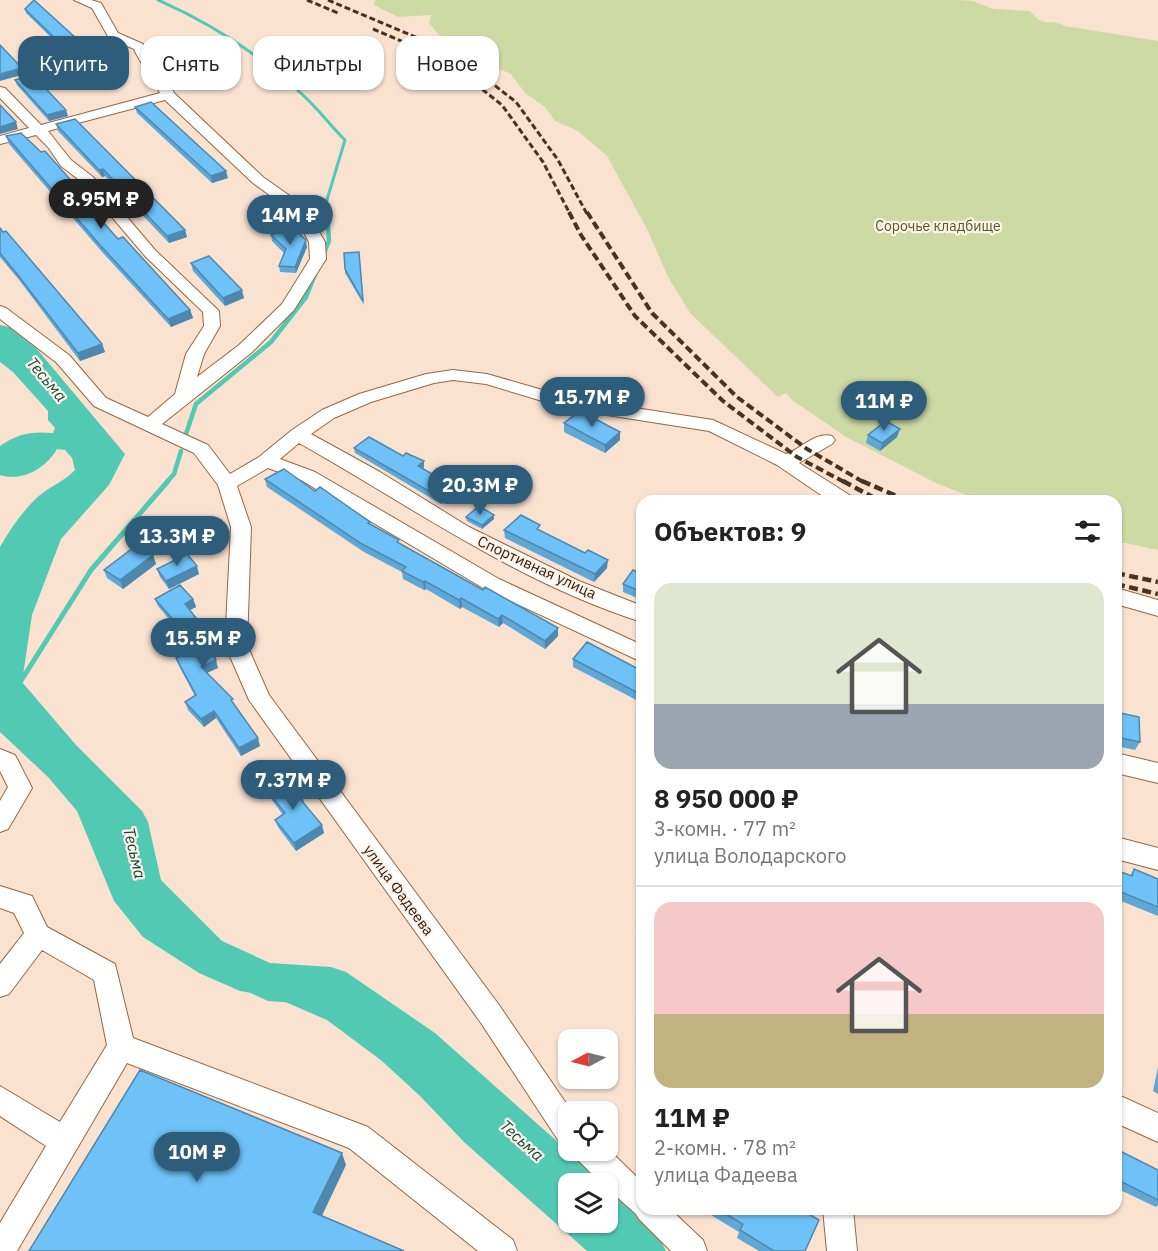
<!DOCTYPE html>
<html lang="ru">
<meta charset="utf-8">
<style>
body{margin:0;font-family:"IBM Plex Sans",sans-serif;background:#f2f2f2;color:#222;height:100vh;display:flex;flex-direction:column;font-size:22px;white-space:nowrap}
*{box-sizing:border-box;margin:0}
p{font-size:20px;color:#767676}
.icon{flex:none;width:33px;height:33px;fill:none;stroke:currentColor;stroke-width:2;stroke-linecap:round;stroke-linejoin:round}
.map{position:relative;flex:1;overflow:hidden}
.sheet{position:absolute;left:636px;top:495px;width:486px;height:720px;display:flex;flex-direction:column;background:#fff;border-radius:18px;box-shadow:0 2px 4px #0004}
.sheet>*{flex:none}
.guide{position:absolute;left:18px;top:36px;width:528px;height:54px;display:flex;gap:12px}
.needle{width:39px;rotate:263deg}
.buttons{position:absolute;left:558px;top:1029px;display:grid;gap:12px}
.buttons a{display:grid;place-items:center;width:60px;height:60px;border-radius:12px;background:#fff;box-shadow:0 2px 4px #0004;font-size:30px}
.price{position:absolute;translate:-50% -51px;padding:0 14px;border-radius:21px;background:#2d5d7b;color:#fff;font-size:20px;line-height:39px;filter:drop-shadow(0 2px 3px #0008)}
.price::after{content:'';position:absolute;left:50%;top:36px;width:18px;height:14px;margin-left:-9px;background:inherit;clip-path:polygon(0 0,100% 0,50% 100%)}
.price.active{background:#222;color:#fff}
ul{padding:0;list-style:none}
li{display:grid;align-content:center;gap:12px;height:318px;padding:0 18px}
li+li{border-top:2px solid #e0e0e0}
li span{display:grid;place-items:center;height:186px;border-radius:18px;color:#555}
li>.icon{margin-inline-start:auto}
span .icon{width:108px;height:108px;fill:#fffc;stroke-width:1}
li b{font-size:26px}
h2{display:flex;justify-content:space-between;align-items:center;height:72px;padding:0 18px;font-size:26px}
.chip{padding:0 21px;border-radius:18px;background:#fff;box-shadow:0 2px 4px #0004;font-size:21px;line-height:54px}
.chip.active{background:#2d5d7b;color:#fff}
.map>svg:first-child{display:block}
.green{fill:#cddaa4}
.water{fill:#52c9b3}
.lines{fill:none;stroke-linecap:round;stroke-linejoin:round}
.stream-far2{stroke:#52c9b3;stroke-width:3}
.stream-far1{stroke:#52c9b3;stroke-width:4.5}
.stream{stroke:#52c9b3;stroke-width:5}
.river{fill:#52c9b3;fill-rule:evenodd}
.minor-casing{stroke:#99663c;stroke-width:2}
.minor{fill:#fff;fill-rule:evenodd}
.rail-far2{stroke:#483321;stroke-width:3;stroke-dasharray:6 3;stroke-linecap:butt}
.rail-far1{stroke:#483321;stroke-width:4;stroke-dasharray:8 4;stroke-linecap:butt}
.rail{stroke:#483321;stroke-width:4.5;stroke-dasharray:9 4.5;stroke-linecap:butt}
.wall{fill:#5fa7d5}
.shaded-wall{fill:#4e88ae}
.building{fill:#6fc2f8;stroke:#4e88ae;stroke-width:1.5}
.labels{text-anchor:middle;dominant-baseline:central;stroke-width:4.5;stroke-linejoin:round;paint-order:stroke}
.far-park-label{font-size:14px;fill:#4f5a1d;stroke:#fef2e9}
.street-label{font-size:15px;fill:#2f1a08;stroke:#fef2e9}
.water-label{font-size:16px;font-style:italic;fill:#12463d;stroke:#fef2e9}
</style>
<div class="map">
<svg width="1158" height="1251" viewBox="0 0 1158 1251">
<rect width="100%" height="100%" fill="#fae2d1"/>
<path class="green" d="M375 0H957L973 1 993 9 1030 11C1045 30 1049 17 1065 26L1158 41V550L1116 541V501H981L936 483 846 437 792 400 786 393 778 397 690 313 668 277 648 231 607 156 578 131 555 121 544 106 525 93 511 74 490 65 465 48 439 35 429 23 431 15 398 17 374 5Z"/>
<path class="water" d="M0 337 47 376 106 434 110 448 99 472 62 502 37 533 5 618V658L16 713 43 739 76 761 97 789 113 819 128 863 159 915 201 953 248 973 313 985 371 1018 424 1054 443 1082 500 1143 568 1197V1222L596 1223 626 1251H587L465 1143 420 1096 382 1061 327 1020 274 997 240 991 199 973 143 937 114 901 77 811 48 777 0 732V547C11 528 23 510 40 495 51 486 65 481 75 470L72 458 65 450 57 449C46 468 23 482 0 475V446C17 434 31 431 53 433L55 428 48 420V411L13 372 0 362Z"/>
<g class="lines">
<path class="stream-far2" d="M158 0C212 24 261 55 304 96 319 110 331 126 345 140L326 203 327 214"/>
<path class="stream-far1" d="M323 255 329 241 327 212
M186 434 196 404 271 342 306 297 316 272
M166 483 174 474 181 451"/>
<path class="stream" d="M12 695 91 570 168 481"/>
<path class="river" d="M0 325 9 327 36 348 125 454 109 485 61 539 32 615 22 682 76 745 142 811 148 822 161 880 222 941 270 963 331 967 346 972 435 1033 587 1168 594 1184H568V1206L555 1200 405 1063 324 1005 268 1001 194 967 129 901 123 889 112 829 50 765 0 704V614L36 526 87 473 95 455 18 360 0 346Z
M608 1195C633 1205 655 1226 666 1251H608L592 1234 587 1222H608Z"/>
<defs>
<path id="minor" d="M74 0H91L101 3 118 33 143 44 152 62 165 75 174 93 263 177 304 206 325 242 326 259 294 310 251 353 162 424 208 445 230 474 259 457 292 430 322 410 359 394 426 374 453 370 487 374 570 398 713 420 786 454C801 449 816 431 832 436L835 440 832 444 799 463 851 496 854 501H830L777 465 709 431 569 409 486 384 453 380 434 383 371 402 334 418 311 434 380 472 469 527 579 581 642 606V622C518 583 411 506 299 443L280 459 315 472 499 579 642 645V662L485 589 301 480 268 468 237 486 251 527 247 645 269 695 499 1005 572 1112H568V1144L558 1140 481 1023 249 700 225 645 231 527 218 485 194 453 94 406 57 363 0 319V306L6 308 69 355 106 398 148 417 175 394 186 354 204 326 203 312 145 256 83 183 61 166 48 147 36 135 0 144V136L29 128 0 98V87L5 88 41 125 160 93C153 76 141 66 134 49L109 38 92 8ZM165 100 253 183 293 212 309 242 310 259 282 304 239 345 197 377 204 354 220 326 219 311 155 250 93 177 71 160 48 131Z
M1116 588 1158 600V616L1116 604Z
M0 749 15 755 32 788 8 829 0 832V801L8 787 0 771Z
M1116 753 1158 763V783L1116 773Z
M1116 837 1158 848V870L1116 859Z
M0 886 32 896 47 927 115 964 133 1038 368 1127 513 1240 517 1251H478L349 1148 127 1063 17 1251H0V1223L46 1146 0 1116V1086L60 1122 107 1045 94 980 42 950 9 994 0 997V964L24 933 14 913 0 908Z
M1116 1094 1158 1113V1142L1116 1123Z
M608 1149 642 1182V1209H670L703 1240 707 1251H671L639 1219 636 1214 608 1189V1184H602L578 1160 574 1150Z
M823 1209H853L857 1251H827Z"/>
</defs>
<use href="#minor" class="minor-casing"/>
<use href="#minor" class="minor"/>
<path class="rail-far2" d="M307 0 338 13
M328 0 453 53 516 102 558 160 587 214
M373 29 444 59 502 105 543 162 570 214"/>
<path class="rail-far1" d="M569 212 581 235 635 316 723 401 797 457 846 483
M587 212 652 313 737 397 807 449 865 483"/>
<path class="rail" d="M843 481 880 501
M862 481 908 501
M1116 573 1158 582
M1116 584 1158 594"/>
</g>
<path class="wall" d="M25 9 78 40 79 43 119 76 121 82 104 86 69 53 67 47 63 49 26 13Z
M15 80 68 116 49 121 17 85Z
M135 107 228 178 212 183 137 113Z
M56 124 185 230 187 237 169 243 105 176 102 177 58 131Z
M6 136 99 212 101 220 118 239 190 310 193 318 171 327 103 253 9 144Z
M0 228 102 344 105 352 80 361 20 281 0 257Z
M271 235 307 247 296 273 280 272 279 266 284 253 272 241Z
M359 252 364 305 345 273V269Z
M191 263 244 298 225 306 193 271Z
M564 423 620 432V440L605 453 564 432Z
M868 435 897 437 880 451 866 443Z
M354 448 403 456 424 467 423 468 455 487V493L441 504 355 453Z
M265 479 315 491 399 543 483 590 558 628V636L545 649 503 623 499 627 462 607 460 609 426 589 424 590 403 579 402 572 364 552 267 487Z
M466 517 494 519 482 529 467 521Z
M504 530 541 531 607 568 594 582 505 538Z
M153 555 156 564 123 589 107 578 104 570Z
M157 569 199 574 169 589 160 577Z
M642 574V600L623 592V584Z
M155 599H193L196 607 190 610 204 628 206 636 203 638 218 668 207 673 235 706 260 746 241 756 216 718 204 727 188 710 185 702 195 696 179 666 176 658 187 653 172 633 169 626 173 624 158 606Z
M573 659 642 671V703L573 667Z
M1116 712 1140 742 1135 750 1116 746Z
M266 789 303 798 305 805 324 833 296 851 278 827 275 820 283 815 269 796Z
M1134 869 1158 879V916L1116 899V870L1130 876Z
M1158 1067V1094L1153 1091Z
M1120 1151 1158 1170V1205L1156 1207 1116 1188V1155Z
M701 1209H801L805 1251H759L737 1238 739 1232Z"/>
<path class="shaded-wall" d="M78 40 80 44 63 49 62 45Z
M22 68 25 74 0 81V74Z
M119 76 121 82 104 86 103 81Z
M66 110 68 116 49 121 47 115Z
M16 122 18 129 0 134V127Z
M103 169 105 176 102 177 99 170Z
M226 171 228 178 212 183 211 176Z
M99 212 101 220 95 213Z
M185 230 187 237 169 243 167 236Z
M306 240 307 247 296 273 295 267Z
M242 290 244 298 225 306 223 298Z
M190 310 193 318 171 327 168 319Z
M102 344 105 352 80 361 78 353Z
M900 429 897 437 880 451 882 443Z
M620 432V440L605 453V445Z
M424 461V467L419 471 418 466Z
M455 487V493L441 504V498Z
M494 515V519L482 529V525Z
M153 555 156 564 123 589 120 580Z
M608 560 607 568 594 582 595 574Z
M197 566 199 574 169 589 166 581Z
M425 581 426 589 424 590 423 582Z
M461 598 462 607 460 609 459 600Z
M193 599 196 607 188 611 185 604Z
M502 615 503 623 499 627 498 619Z
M204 628 206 636 201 638 199 631Z
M558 628V636L545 649V641Z
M216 660 218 668 204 674 201 667Z
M214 711 216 718 204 727 201 719Z
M258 738 260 746 241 756 239 748Z
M322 825 324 833 296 851 294 843Z
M342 1153 346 1165 319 1222 313 1212Z"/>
<path class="building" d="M34 0 78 40 62 45 25 9Z
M83 42 119 76 103 81 67 47Z
M0 45 22 68 0 74Z
M33 75 66 110 47 115 15 80Z
M151 102 226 171 211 176 135 107Z
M0 105 16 122 0 127Z
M75 119 185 230 167 236 103 169 99 170 56 124Z
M21 133 41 152 45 151 99 212 95 213 118 239 123 237 190 310 168 319 100 245 6 136Z
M292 227 306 240 295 267 279 266 286 249 271 235Z
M0 228 3 232 6 231 102 344 78 353 17 274 0 253Z
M359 252 363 301 345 269 344 253Z
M209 256 242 290 223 298 191 263Z
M580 411 620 432 605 445 564 423Z
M886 421 900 429 882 443 868 435Z
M369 437 403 456 406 453 424 461 418 466 455 487 441 498 354 448Z
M284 469 315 491 320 487 370 522 368 523 399 540 397 542 483 590 485 587 558 628 545 641 502 615 498 619 461 598 459 600 425 581 423 582 402 571 406 567 362 544 265 479Z
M479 506 494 515 482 525 466 517Z
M521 515 540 525 537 529 585 553 588 550 608 560 595 574 504 530Z
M137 545 153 555 120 580 104 570Z
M187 554 197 566 166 581 157 569Z
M633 570 642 574V592L623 584Z
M180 585 193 599 185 604 204 628 199 631 216 660 201 667 233 699 231 700 258 738 239 748 214 711 201 719 185 702 196 695 176 658 189 652 169 626 176 623 155 599Z
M587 642 642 671V695L573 659Z
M1116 712 1139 717 1140 742 1116 737Z
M286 777 303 798 301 800 322 825 294 843 275 820 285 813 266 789Z
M1134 869 1158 879V907L1116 890V870L1132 876Z
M140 1070 342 1153 313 1212 404 1251H29Z
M1120 1151 1158 1170V1200L1116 1179V1168Z
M717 1209H801L819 1220 805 1251H774L740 1230 743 1224Z"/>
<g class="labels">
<g class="far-park-label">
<text x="938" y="226">Сорочье кладбище</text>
</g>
<g class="street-label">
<text transform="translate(537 567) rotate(25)">Спортивная улица</text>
<text transform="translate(399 890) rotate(54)">улица Фадеева</text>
</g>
<g class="water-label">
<text transform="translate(47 379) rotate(50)">Тесьма</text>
<text transform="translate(135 853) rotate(77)">Тесьма</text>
<text transform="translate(522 1140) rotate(42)">Тесьма</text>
</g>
</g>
</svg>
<div class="buttons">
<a><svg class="needle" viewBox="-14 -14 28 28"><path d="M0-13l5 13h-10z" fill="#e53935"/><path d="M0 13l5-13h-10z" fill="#767676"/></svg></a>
<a><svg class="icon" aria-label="locate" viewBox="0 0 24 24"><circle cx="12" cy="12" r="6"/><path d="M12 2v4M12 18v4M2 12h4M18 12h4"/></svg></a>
<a><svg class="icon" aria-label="layers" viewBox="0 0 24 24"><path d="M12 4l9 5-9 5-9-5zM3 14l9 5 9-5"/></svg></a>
</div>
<b class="price active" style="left:101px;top:230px">8.95M ₽</b>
<b class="price" style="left:290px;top:246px">14M ₽</b>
<b class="price" style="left:592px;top:428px">15.7M ₽</b>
<b class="price" style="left:884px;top:432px">11M ₽</b>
<b class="price" style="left:480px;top:516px">20.3M ₽</b>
<b class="price" style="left:177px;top:567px">13.3M ₽</b>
<b class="price" style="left:203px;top:669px">15.5M ₽</b>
<b class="price" style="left:293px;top:811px">7.37M ₽</b>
<b class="price" style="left:197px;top:1183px">10M ₽</b>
<div class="guide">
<a class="chip active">Купить</a>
<a class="chip">Снять</a>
<a class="chip">Фильтры</a>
<a class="chip">Новое</a>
</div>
<section class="sheet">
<h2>Объектов: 9<svg class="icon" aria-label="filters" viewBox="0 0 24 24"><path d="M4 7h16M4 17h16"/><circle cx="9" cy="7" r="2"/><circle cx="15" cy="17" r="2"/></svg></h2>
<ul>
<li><span style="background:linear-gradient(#dfe7d0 65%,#9aa5b1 0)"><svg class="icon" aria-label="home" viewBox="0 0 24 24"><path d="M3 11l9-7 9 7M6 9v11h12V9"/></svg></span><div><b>8 950 000 ₽</b><p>3-комн. · 77 m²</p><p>улица Володарского</p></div></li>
<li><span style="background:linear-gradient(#f6c9c9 60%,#c2b280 0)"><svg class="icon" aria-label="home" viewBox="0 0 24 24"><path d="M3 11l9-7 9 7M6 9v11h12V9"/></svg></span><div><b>11M ₽</b><p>2-комн. · 78 m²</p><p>улица Фадеева</p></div></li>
</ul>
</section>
</div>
